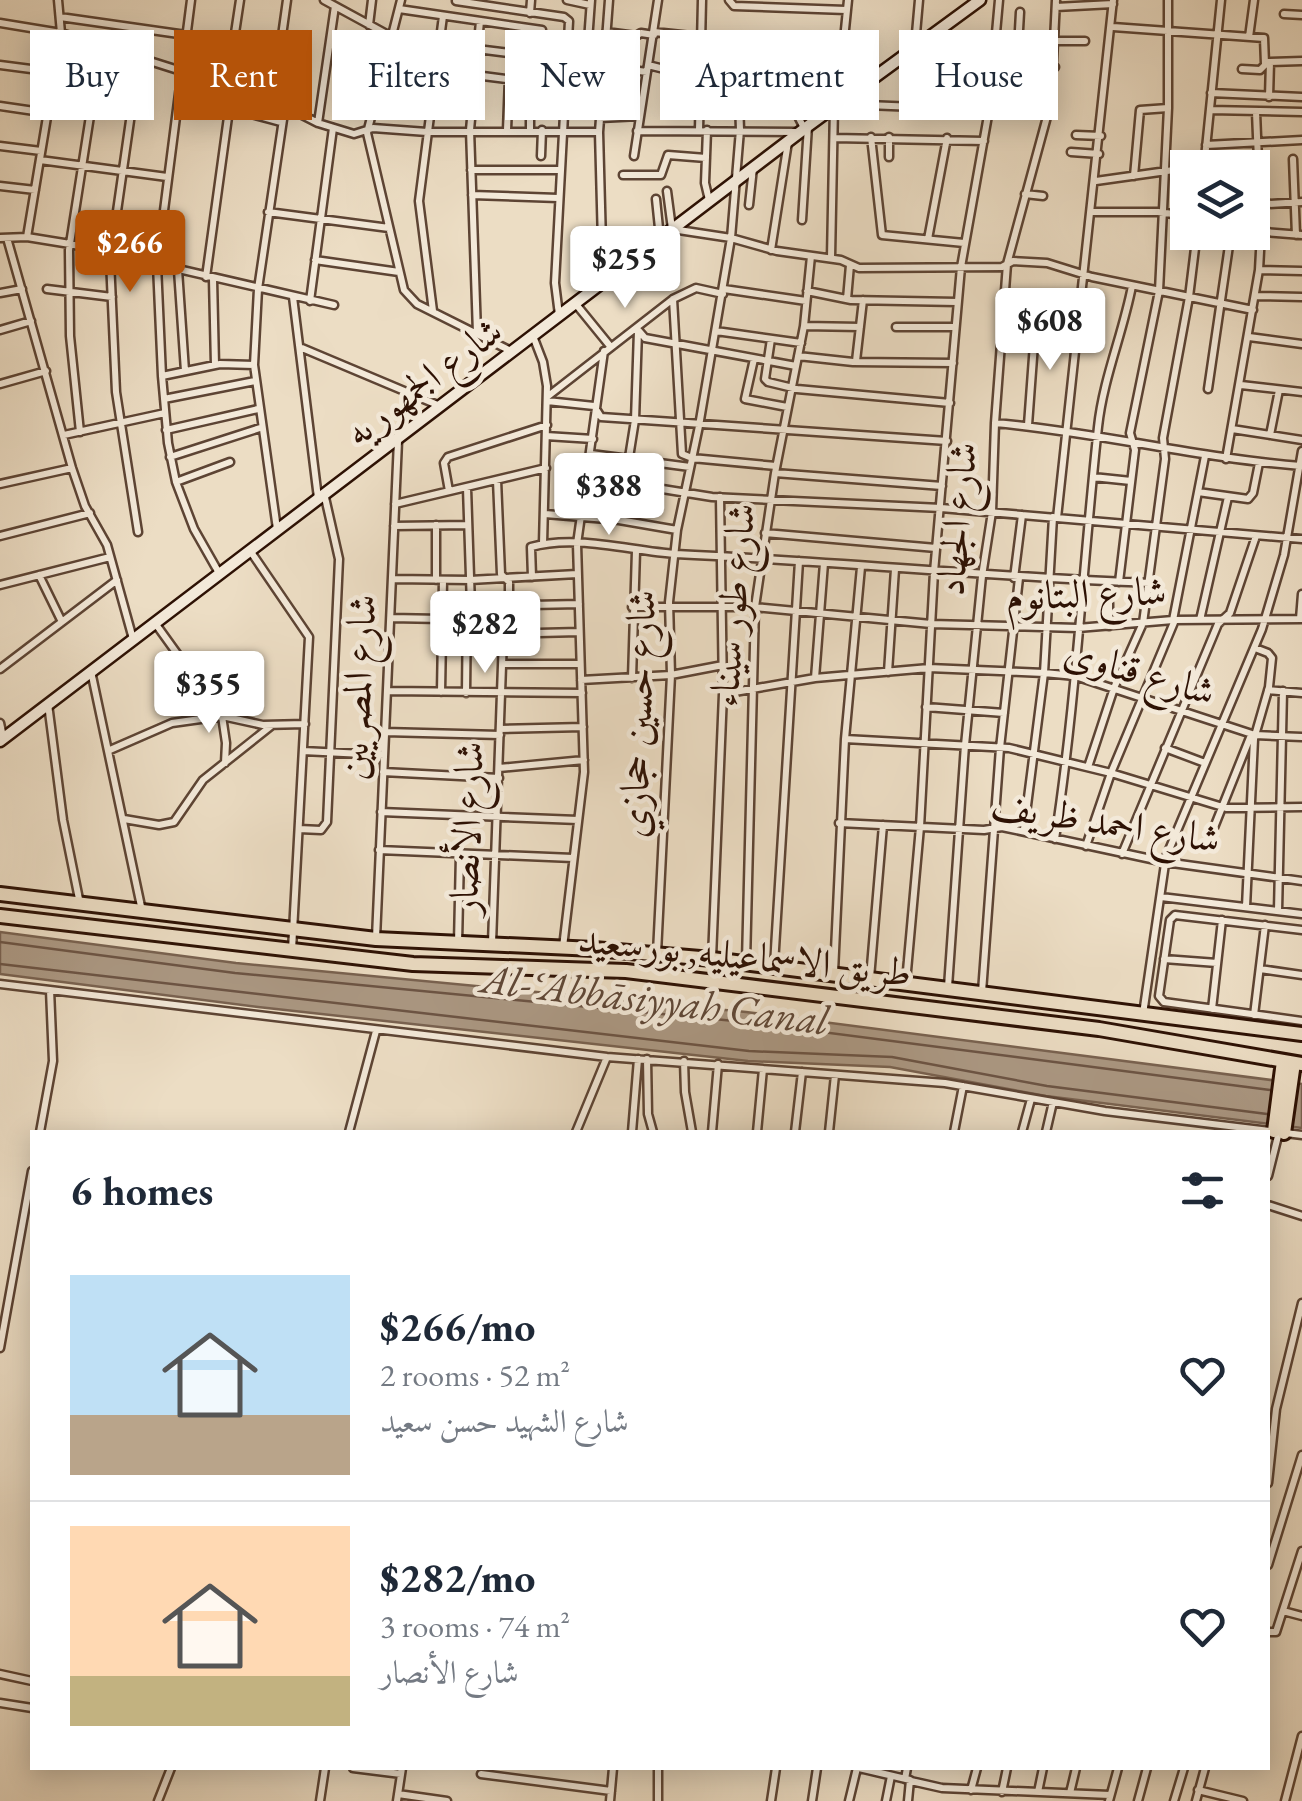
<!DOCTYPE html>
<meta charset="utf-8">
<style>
body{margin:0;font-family:"EB Garamond",Amiri,serif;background:#f2f2f3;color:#1f2937;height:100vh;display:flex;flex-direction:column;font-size:38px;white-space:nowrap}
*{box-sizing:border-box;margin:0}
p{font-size:32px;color:#747a83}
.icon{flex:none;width:55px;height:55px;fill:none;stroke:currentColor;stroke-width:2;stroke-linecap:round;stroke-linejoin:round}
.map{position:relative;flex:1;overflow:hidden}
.panel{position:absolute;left:30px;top:1130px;width:1240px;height:640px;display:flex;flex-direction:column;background:#fff;border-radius:0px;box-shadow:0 5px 25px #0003}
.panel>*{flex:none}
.top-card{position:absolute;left:30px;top:30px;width:1242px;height:90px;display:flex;gap:20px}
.buttons{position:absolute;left:1170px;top:150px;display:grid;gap:20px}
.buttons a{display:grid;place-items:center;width:100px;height:100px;border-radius:0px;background:#fff;box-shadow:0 5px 25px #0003;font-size:50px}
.price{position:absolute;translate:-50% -85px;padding:0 22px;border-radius:10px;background:#fff;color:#222;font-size:32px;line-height:65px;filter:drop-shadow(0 2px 5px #0008)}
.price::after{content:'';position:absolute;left:50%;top:60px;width:30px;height:22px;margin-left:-15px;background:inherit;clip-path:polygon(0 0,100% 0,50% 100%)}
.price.selected{background:#b45309;color:#fff}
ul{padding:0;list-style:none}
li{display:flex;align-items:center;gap:30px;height:250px;padding:0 40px}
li+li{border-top:2px solid #e0e1e3}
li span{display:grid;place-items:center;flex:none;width:280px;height:200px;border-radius:0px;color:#555}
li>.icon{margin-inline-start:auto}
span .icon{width:120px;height:120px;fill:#fffc;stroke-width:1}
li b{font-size:42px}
h2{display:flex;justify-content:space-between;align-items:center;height:120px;padding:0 40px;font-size:42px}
.tag{padding:0 35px;border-radius:0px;background:#fff;box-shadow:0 5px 25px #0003;font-size:35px;line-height:90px}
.tag.selected{background:#b45309;color:#fff}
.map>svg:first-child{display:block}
.water{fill:#ab9883;stroke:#796250;stroke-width:2.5}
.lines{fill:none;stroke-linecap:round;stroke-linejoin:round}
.shore{stroke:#6c5444;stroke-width:2.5}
.street-casing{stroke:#5d4434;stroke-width:11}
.secondary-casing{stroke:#2d1104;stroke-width:15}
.highway-casing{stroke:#2d1104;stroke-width:18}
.street{stroke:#f3e9d9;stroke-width:6}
.secondary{stroke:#f3e9d9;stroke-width:10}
.highway{stroke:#ecddc4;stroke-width:12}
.labels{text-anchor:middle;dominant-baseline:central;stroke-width:9;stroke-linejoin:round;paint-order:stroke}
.street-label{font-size:40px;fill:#2d1104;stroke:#f3e9d9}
.water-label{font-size:42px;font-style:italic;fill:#5f4737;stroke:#f3e9d9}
</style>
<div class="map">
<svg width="1302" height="1801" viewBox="0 0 1302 1801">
<rect width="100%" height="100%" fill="#ecddc4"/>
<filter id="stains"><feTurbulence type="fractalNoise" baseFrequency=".002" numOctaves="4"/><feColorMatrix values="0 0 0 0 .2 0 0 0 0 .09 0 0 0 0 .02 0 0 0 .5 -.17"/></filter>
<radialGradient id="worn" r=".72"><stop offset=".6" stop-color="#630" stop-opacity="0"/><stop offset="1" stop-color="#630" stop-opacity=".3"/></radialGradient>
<path class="water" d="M0 932 236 963 746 1012 1302 1084V1128L1046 1096 890 1067 748 1061 258 1007 0 974Z"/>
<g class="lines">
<path class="shore" d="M0 942 235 973 745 1022 1270 1090
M0 964 749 1051 892 1057 1047 1086 1267 1114"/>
<defs>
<path id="street" d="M191 0 157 265 162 376 168 443 176 482 194 529 219 573
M324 0 392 37
M401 0 367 133 404 290 417 304 511 351
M567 0 590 5
M729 0 734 6 846 10
M848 0 842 59 850 93
M456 1 564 17 569 21 555 283 559 315
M1056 7 1113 4
M399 9 542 30
M530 13 531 0
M1284 14 1302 15
M60 17 186 35
M0 23 61 33 273 100 318 123 354 134 373 128 427 132H599
M369 25 372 0
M1113 27 1264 38 1265 64
M606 32 636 36 641 33 654 35
M654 32 842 52
M1249 37 1254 0
M1056 41H1085
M778 45 784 89 804 128
M915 45 919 0
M477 49 549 58
M908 52 919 66 1055 67
M586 64 647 72
M0 65 54 72
M648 65 668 70 670 95 699 97
M1017 66 1020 12
M1242 69 1260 70 1268 62 1302 61
M351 71 382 77
M475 75 530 82V130
M585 82 591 0
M227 86 240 0
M531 86 543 87
M854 90 860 102 867 105 989 110
M1211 93 1302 97
M1269 97 1270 62
M273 100 287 0
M0 106 48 113
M229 108 281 122
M1210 110 1302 112
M600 118 640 116
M318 123 335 6
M507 130 509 78
M699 130 702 0
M707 130 705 183 709 200
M637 131 798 132
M1076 135 1101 136
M871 137 882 235 964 243
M889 137V157
M834 138 984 141
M1206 145 1302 140
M0 146 41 151
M1071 152 1099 154
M541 156 542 130
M634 156 658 0
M1293 159 1296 235
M40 160 167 177
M1196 168 1258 162
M1204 168 1221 0
M471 170H560
M623 175H661L668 155 706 158
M1134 176 1140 110 1168 108
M1096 181 1188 168
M0 186 35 190
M667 191 672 229 731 238 777 251 841 260 859 268 1002 267 1013 261 1047 263 1092 277 1253 310
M1025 194 1043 196
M472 195 558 198
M656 199 660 238
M749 205 753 168
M1252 205 1302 202
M268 212 389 228
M1091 212H1158L1188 216
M802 220 808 126
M1252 231 1302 235
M27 237 61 33 58 0
M0 238 27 237 70 244 334 305
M7 238 72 468 85 506 107 545 133 639
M928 239 947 138
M771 250 788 142
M831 258 834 106
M315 260 399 272
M178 270 185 371
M1259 270 1302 271
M206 277 232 88
M213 279 215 365
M603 280 599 132 609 0
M47 289 112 297
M724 289 806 301
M807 291 851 300 957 302
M0 293 22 289
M1256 296 1302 297
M293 297 318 498
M673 299 682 454 692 458 776 466
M847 299 850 265
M310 301 333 128
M575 303 610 346
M433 311 419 201 443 16
M1003 314 1078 320
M804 326 860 327
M896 327H955
M0 330 31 321
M639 331 645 338 796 366
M716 331 801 343
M477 333 470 130 480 21
M533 336 543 362 547 386 543 544
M1249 337 1302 344
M771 339 765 379 768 382 797 389 950 403
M302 348 440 406
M798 356 853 362 953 363
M754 359 745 399 787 407
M856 361 863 300
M162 376 220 364 254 365
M0 384 46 371
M1241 385 1302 392
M1208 389 1231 232
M547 397 673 299 696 288 723 294
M164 399 255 381
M547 401 594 406 601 417 947 441
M995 423C1098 432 1197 458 1301 466
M1028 425 1036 317
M1232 429 1302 440
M166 430 258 409
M80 432 70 336 69 250 101 46
M64 435 165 413
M1270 435 1279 390
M546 436 593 439
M591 454 690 467
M170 457 260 428
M1226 459 1259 270 1261 233 1256 112
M775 473 942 486
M1093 477 1131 481
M176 482 230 462
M625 483 712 497 941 508 1302 539
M0 484 72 468
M467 488 471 606
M449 491 444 463 448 457 547 425
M1198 492 1248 499 1253 493 1259 463
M395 504 546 468
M545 514 619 520 677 530
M1057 518 1113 0
M619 520 635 420 638 331
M394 526 468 525
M277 529 254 365 258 289 285 106
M138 532 116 392 110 260 139 58
M765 533 936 548
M0 536 90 513
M251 552 309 637 292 950
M39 575 62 622
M532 577 531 547C576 534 630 551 676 554 834 561 991 577 1149 583
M1014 578 1022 515
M393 579 470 580 577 574
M436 580V525
M1119 582 1135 450 1130 433 1159 291 1168 108V0
M0 585 110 557
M1109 603V626
M443 607 579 604
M632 607H755L931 624 1078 628 1173 620 1302 619
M391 618 442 619
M1300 619 1302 594
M1173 620 1205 456
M1200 620 1228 497
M155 623 222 716 226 743 225 763
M503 634 579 632
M502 664H580
M0 669 117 580
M91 671 142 911
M888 672 895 569
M632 678 636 551
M815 678 824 563
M581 680 671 675 723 665
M1268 690 1302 693
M387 691 582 693
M441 692 443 580
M466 693 467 606
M723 694 815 678 929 668 1044 673 1075 676 1255 735 1302 737
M48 704 63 820 80 904
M926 707 1004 713
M0 723 3 737
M500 729 583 727
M385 732 500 735
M845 739 1009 748 1111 773 1226 808 1302 807
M1165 748 1205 763
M110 750 172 723 222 716 263 725 305 724
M303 751 384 755
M1088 767 1114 688 1143 623 1165 459 1163 438 1189 297 1197 232
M499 768 584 760
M383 772 499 778
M381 812 578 820
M124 819 159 825 174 822 203 780 271 726
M839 823 984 830 1002 827 1165 862 1302 881
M299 829 321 830 327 822 339 559 324 493
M1024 829 1044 673 1053 517
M1055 839C1076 703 1083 564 1098 427 1103 379 1123 333 1132 286
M1209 840 1251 735
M1086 846 1111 773 1175 620
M379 850 573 858
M1122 854 1218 624 1230 613 1256 536
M1161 897 1302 914
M1246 907 1254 739 1269 687 1272 658 1268 653 1255 648
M1278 911 1283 691
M1302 930 1175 915 1170 920 1159 996 1164 1002 1302 1021
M376 938 398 441
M458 943 460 854
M492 943 504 610 509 602V582L501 574 497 480
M563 947 584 772 577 544 604 351
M657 953 671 675 669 602 677 530 699 426 731 238 740 130 737 42
M712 958 723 694 720 497
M1164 959 1217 963
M746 962 755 607 775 473 804 326 811 256
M774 965 799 561
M1260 969 1302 975
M834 972 845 739 861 567
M870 978 883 825
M906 982 920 827 934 572 961 267 989 110 999 0
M0 984 607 1057 945 1083 1105 1111 1302 1135
M948 987 965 745 982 576 992 512 995 423 1007 264 1051 102 1056 0
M982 992 1000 748 1019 578
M1212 1009 1222 920
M1143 1014 1166 857 1262 629 1284 555 1302 451
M1254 1015 1265 925
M647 1059 648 1114 653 1132
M684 1061 685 1092 692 1132
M40 1132 53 1061 50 990
M349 1132 376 1031
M576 1132 607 1057
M632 1132 638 1059
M712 1132 718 1064
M757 1132 763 1069
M795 1132 802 1072
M829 1132 835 1075
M954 1132 963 1086
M1022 1132 1031 1099
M1046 1132 1053 1102
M1268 1176 1279 1132
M1268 1205 1302 1216
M0 1348 32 1171
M1268 1483 1276 1409 1302 1303
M1268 1565 1302 1455
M1283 1611 1302 1616
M1268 1632H1276L1302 1551
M0 1674 32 1681
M0 1703 32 1708
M353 1768 401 1774
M859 1768 910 1780 908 1801
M481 1774 611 1791
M905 1779 907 1768
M911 1781 942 1788 1110 1795
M971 1790 977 1768
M1198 1790 1243 1801
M1002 1792 1007 1768
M1038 1792 1043 1768
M1070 1793 1076 1768
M398 1794 447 1801
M158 1801 171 1768
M320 1801 325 1768
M397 1801 402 1768
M610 1801 613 1768
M658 1801V1768
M771 1801 776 1768
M812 1801 817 1768
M849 1801 857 1768
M886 1801 891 1776
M1109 1801 1118 1768
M1138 1801 1147 1768
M1174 1801 1184 1768
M1196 1801 1205 1768
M1285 1801 1302 1736"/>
<path id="secondary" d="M0 741 808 126 980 0"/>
<path id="highway" d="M0 894 376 939 594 949 712 959 1302 1034
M0 916 413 964 626 971 1099 1029 1302 1064
M1274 1131 1283 1061
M1284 1133 1294 1063"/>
</defs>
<use href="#street" class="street-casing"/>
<use href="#secondary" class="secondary-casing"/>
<use href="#highway" class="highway-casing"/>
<use href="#street" class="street"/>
<use href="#secondary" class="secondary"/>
<use href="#highway" class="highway"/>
</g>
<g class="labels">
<g class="street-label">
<text transform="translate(423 381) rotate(-37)">شارع الجمهوريه</text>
<text transform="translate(956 519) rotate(-85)">شارع الجهاد</text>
<text transform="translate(1086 593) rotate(-2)">شارع البتانوم</text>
<text transform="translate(732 605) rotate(-85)">شارع طور سيناء</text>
<text transform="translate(1140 671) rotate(16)">شارع قناوى</text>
<text transform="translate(357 687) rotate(-87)">شارع المصريين</text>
<text transform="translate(637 714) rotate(-88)">شارع حسين حجازي</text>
<text transform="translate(1106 821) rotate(9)">شارع احمد ظريف</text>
<text transform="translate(466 828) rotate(-88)">شارع الأنصار</text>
<text transform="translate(745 955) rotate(6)">طريق الاسماعيليه, بورسعيد</text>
</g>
<g class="water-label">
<text transform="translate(655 999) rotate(7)">Al-ʿAbbāsiyyah Canal</text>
</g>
</g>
<rect width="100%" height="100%" filter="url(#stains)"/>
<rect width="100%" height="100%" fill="url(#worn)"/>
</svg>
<div class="buttons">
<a><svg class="icon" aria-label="layers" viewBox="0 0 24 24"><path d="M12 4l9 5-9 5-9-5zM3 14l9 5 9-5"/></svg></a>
</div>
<b class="price selected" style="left:130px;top:295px">$266</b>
<b class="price" style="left:625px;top:311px">$255</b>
<b class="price" style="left:1050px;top:373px">$608</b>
<b class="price" style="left:609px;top:538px">$388</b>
<b class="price" style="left:485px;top:676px">$282</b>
<b class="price" style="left:209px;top:736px">$355</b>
<div class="top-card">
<a class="tag">Buy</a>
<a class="tag selected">Rent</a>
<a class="tag">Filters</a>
<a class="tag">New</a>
<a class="tag">Apartment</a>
<a class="tag">House</a>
</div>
<section class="panel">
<h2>6 homes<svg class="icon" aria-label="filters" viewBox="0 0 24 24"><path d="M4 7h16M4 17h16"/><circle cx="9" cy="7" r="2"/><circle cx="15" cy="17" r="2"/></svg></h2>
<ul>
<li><span style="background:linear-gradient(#bfe0f5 70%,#b9a48a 0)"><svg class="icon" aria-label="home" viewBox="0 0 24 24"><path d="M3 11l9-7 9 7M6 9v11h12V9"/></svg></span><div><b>$266/mo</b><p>2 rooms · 52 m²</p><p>شارع الشهيد حسن سعيد</p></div><svg class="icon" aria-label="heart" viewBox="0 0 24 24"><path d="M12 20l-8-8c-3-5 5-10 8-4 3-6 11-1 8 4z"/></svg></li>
<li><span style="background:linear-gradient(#ffd9b3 75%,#c2b280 0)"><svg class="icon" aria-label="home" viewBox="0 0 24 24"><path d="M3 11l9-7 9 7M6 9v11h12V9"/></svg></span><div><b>$282/mo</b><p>3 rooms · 74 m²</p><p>شارع الأنصار</p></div><svg class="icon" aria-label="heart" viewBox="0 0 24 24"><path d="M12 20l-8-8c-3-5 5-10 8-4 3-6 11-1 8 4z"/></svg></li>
</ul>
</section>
</div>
